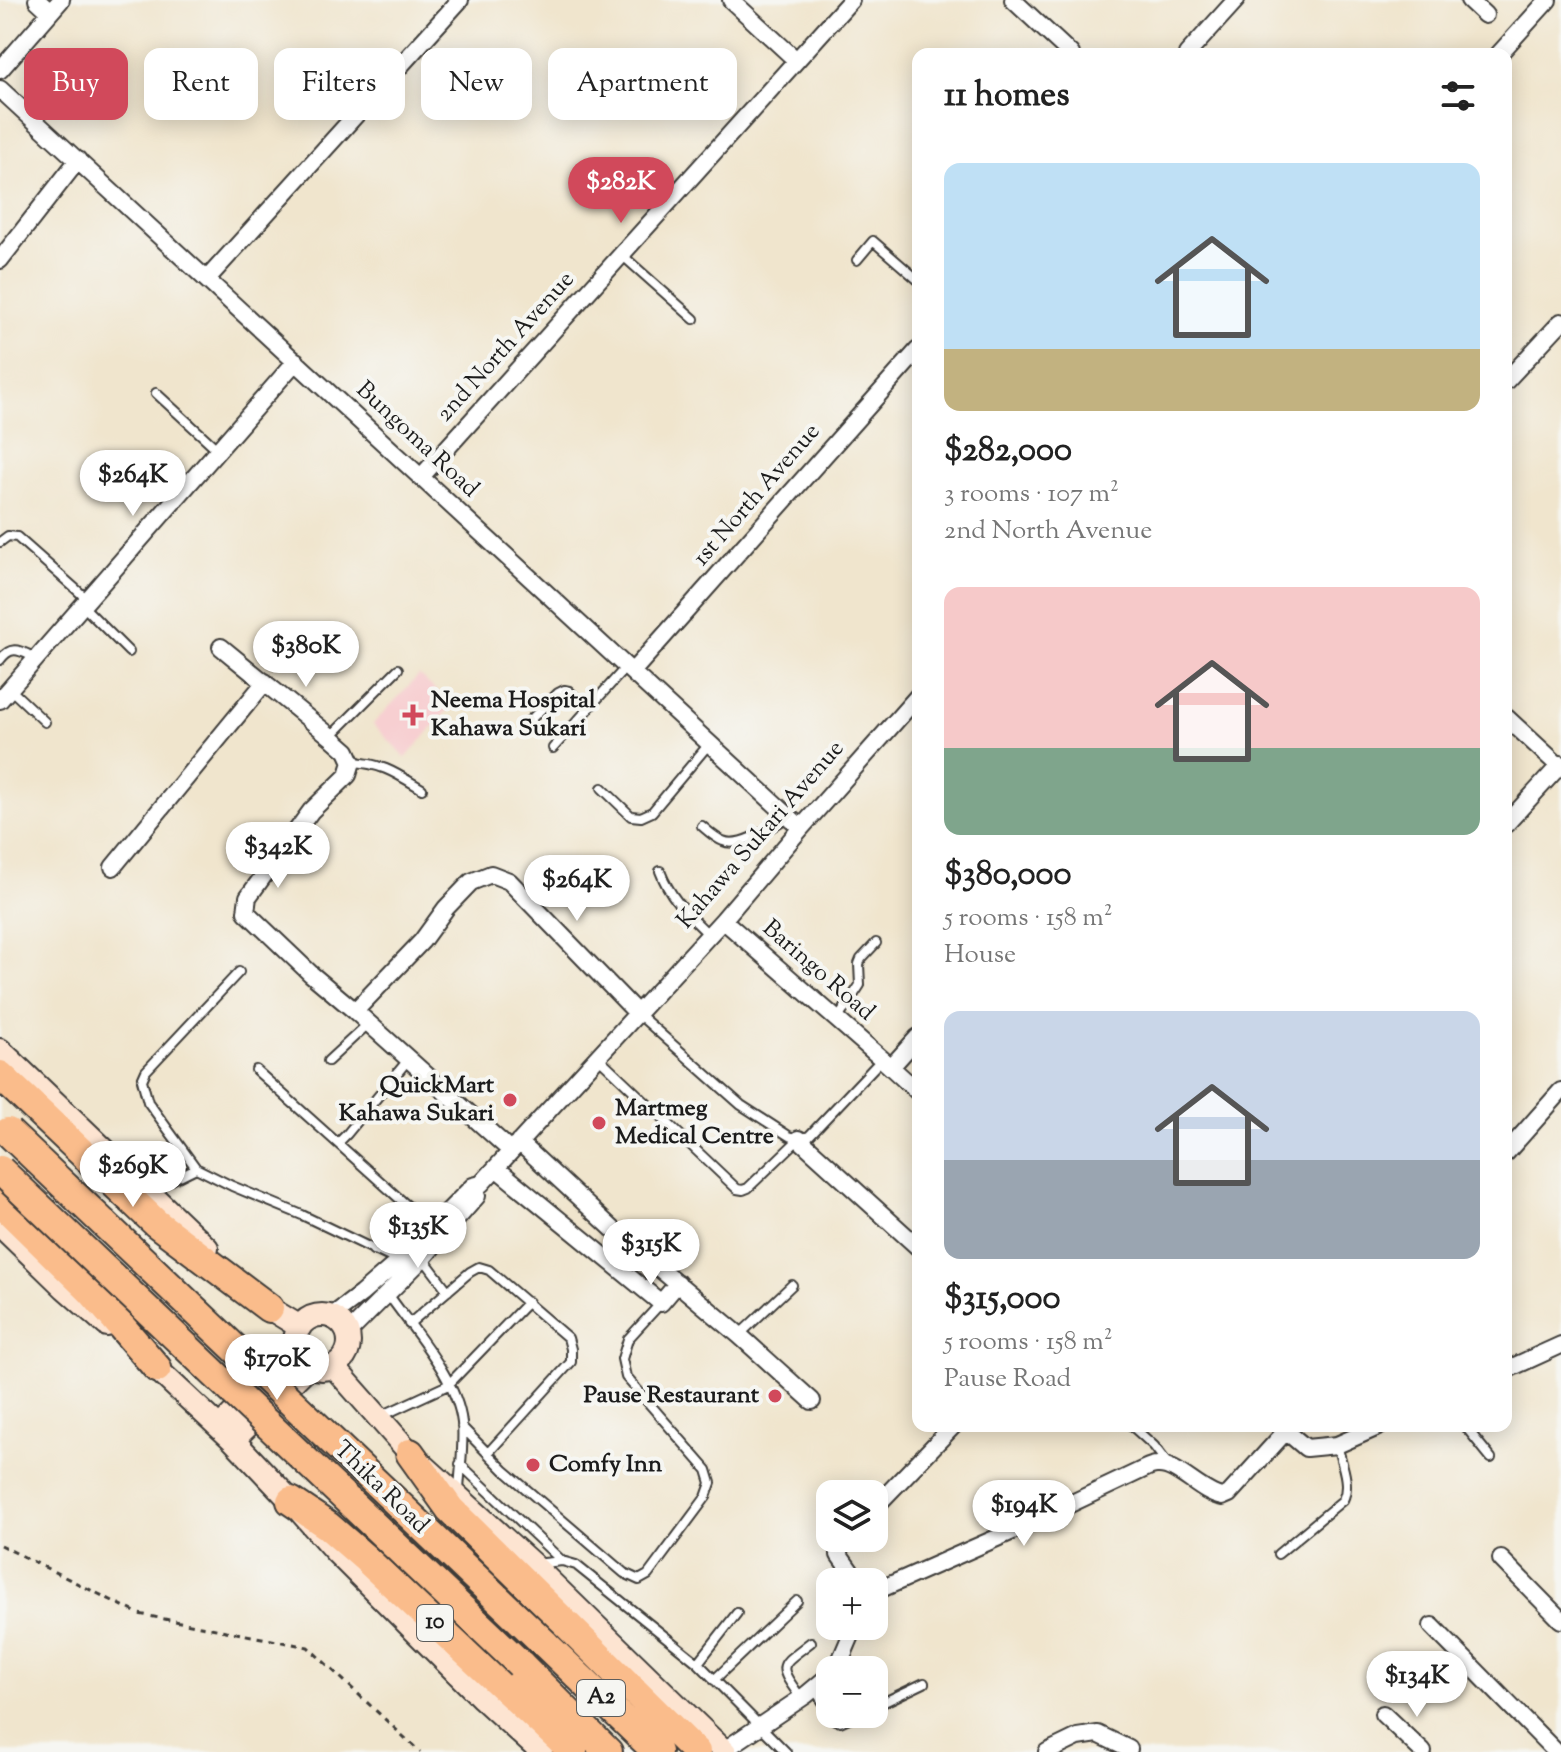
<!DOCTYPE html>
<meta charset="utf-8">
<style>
body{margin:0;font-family:"Sorts Mill Goudy",serif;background:#f2f2f2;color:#222;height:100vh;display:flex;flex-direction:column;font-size:30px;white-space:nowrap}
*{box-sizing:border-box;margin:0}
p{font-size:26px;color:#767676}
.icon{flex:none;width:44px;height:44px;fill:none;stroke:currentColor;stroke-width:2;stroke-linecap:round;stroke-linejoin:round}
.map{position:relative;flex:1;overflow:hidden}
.side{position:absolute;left:912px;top:48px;width:600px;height:1384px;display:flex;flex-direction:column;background:#fff;border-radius:16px;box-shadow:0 4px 20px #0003}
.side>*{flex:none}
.banner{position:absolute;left:24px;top:48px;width:760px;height:72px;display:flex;gap:16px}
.fabs{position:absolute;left:816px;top:1480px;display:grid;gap:16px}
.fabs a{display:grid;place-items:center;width:72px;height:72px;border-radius:16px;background:#fff;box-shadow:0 4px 20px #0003;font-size:40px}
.price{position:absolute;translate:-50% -68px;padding:0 18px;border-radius:28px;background:#fff;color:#222;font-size:26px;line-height:52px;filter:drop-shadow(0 2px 4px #0008)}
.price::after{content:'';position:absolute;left:50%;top:48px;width:24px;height:18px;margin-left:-12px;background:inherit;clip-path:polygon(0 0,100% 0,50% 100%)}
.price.selected{background:#d1495b;color:#fff}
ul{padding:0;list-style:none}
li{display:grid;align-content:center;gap:16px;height:424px;padding:0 32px}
li span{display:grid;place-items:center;height:248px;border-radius:16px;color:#555}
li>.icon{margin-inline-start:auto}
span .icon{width:144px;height:144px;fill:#fffc;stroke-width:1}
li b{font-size:34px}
h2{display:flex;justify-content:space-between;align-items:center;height:96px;padding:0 32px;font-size:34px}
.chip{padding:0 28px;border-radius:16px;background:#fff;box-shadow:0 4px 20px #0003;font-size:28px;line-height:72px}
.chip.selected{background:#d1495b;color:#fff}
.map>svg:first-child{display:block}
.built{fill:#f7cfd1}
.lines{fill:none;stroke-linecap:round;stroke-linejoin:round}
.lane-casing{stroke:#3c3a37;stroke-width:12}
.street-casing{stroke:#3c3a37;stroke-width:20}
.secondary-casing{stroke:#3c3a37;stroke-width:26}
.highway-casing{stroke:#3c3a37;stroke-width:32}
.path{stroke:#3c3a37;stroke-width:3;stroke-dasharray:6 6;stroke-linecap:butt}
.lane{stroke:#fff;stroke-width:8}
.street{stroke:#fff;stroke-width:16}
.secondary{stroke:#fde4d1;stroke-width:22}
.highway{stroke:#fabc8b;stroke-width:28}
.highway-bridge-casing{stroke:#3c3a37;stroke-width:32;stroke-linecap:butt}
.highway-bridge{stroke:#fabc8b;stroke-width:28}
.poi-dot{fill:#d1495b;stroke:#f6f6f2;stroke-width:3}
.labels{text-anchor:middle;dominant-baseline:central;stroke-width:8;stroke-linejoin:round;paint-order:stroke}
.shield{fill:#f6f6f2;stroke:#5d5d5c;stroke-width:2}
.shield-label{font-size:22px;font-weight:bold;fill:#1c1c1c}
.street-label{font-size:24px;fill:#1c1c1c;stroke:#f6f6f2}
.poi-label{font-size:24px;font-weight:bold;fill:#1c1c1c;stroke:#f6f6f2;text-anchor:start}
</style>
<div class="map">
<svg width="1561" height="1752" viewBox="0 0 1561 1752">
<rect width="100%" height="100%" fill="#f6f6f2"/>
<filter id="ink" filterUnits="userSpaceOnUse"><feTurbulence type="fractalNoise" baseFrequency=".0125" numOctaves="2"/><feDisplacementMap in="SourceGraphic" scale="16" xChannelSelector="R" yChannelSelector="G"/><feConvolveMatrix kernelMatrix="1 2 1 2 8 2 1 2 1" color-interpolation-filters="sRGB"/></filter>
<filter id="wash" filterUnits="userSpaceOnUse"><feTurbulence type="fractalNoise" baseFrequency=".006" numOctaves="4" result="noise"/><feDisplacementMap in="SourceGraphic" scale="32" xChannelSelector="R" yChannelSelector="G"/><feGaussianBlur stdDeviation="1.8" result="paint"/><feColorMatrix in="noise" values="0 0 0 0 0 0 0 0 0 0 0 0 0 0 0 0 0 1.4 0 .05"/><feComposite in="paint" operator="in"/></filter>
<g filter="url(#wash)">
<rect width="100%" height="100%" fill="#f0e5cd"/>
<path class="built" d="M419 675 452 705 406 758 373 724Z"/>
</g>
<g filter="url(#ink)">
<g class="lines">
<defs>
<path id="lane" d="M622 255 694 319
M857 260 873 241 918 280
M156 393 218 450
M0 542 8 536 17 537 87 599
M83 606 129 652
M0 660C12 644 20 651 36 658
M10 689 45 722
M522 728 558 693 564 690 569 691 588 710
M331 736 398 669
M553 748 626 667
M352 762C382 763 397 774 422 789
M602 788 631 816 641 817 652 812 709 744
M702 826C708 831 715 838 723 841 740 849 773 826 788 817
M660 871C671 900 688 914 709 935
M637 1013 741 1105 789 1136 799 1139 809 1136 882 1059
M837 1020 860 985 859 964 861 959 876 943
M598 1057 737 1189 743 1190 748 1188 799 1139
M328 1061 369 1023
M256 1070 431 1227
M338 1143 347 1134 408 1060
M196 1168 148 1102 142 1080 146 1071 239 972
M149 1191 196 1168 232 1186 302 1215 398 1261
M373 1250 410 1209
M423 1258 448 1291
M388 1294C413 1330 457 1378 462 1423 464 1445 460 1469 459 1491
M409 1324 470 1272 479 1267 489 1270 568 1338 571 1349V1362L488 1453
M739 1335 792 1285
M379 1417 448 1385 528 1302
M1132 1426 1154 1446 1170 1467
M1465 1426 1491 1458
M462 1427 504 1470 624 1573 639 1580 648 1575 706 1497 711 1483 707 1470 626 1377 622 1359 628 1339 661 1303
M460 1464 562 1561
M1278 1554 1343 1500C1351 1484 1341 1462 1337 1445
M535 1564 562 1561 576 1565 698 1663 786 1752
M698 1663 737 1613
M714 1680 797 1601
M814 1688 830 1713
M801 1698C776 1663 779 1667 811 1642
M874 1707 924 1683
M831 1714 835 1720 840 1722 858 1714"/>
<path id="street" d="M37 0 50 12
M731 0 796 60
M1013 0 1071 54
M1469 0 1485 15
M1187 54 1236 0
M1499 54 1548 0
M0 70 61 0
M0 89 801 828
M0 260 78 160
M207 279 460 0
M1506 381 1561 322
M421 477 851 0
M221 647 331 737 347 751 352 762 348 775 311 811 248 897 246 912 311 974 355 1011 510 1150
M632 672 918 350
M0 700 296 361
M1506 717 1559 766
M1506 824 1561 764
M113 867 265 682
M723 920 882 1059 918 1092
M355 1011 422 941 446 908 471 882 491 874 509 881 637 1013
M891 1067 918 1037
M799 1139 918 1247
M519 1142 616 1232 739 1335 812 1401
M1506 1153 1561 1091
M496 1168 661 1303 678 1283
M332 1316 361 1294 399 1261 473 1186 481 1184 723 920 801 828 918 696
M348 1333 423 1258 477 1196
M1506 1370 1561 1345
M1280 1426 1306 1448 1337 1445 1380 1426
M874 1508 953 1426
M847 1538 840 1548 839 1555 858 1582
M1501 1559 1561 1620
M874 1592 1015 1530 1144 1469C1148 1467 1152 1465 1157 1465 1177 1463 1200 1493 1222 1497L1229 1494 1286 1431
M1432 1626 1556 1752
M835 1670 838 1666 855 1626
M1383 1714 1423 1752
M723 1751 806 1695 830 1675
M1047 1752 1078 1737 1098 1734 1129 1749"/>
<path id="secondary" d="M0 1050 207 1248
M0 1225 65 1288 107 1325
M258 1297 269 1308 300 1327
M295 1342a27 27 0 1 1 54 0a27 27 0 1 1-54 0Z
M145 1358 233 1440 291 1501 336 1552 482 1698 541 1752
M334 1367 410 1453 532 1564 725 1752
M220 1427 289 1356 296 1347
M233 1440 309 1366"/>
<path id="highway" d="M0 1075 156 1223 269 1308
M0 1202 91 1291 157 1368
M410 1453 450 1509 696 1752
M291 1501 328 1526 366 1559 573 1752
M544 1643 657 1752
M520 1664 608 1752"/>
</defs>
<use href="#lane" class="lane-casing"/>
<use href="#street" class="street-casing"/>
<use href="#secondary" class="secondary-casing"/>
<use href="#highway" class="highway-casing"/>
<path class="path" d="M0 1545 139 1614 308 1647 420 1752"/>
<use href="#lane" class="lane"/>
<use href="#street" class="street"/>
<use href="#secondary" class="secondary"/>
<use href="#highway" class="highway"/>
<defs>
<path id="highway-bridge" d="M8 1132 544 1643
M0 1170 520 1664"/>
</defs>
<use href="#highway-bridge" class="highway-bridge-casing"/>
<use href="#highway-bridge" class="highway-bridge"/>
</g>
</g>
<g class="poi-dot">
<path d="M409 703h8v8h8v8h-8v8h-8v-8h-8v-8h8z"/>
<circle cx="510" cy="1100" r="8"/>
<circle cx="599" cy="1123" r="8"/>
<circle cx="775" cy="1396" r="8"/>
<circle cx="533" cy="1465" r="8"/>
</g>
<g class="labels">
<g class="shield">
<rect x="417" y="1605" width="36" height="36" rx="6"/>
<rect x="577" y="1680" width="48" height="36" rx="6"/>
</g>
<g class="shield-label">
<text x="435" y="1623">10</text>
<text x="601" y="1698">A2</text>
</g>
<g class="street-label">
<text transform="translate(506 347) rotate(-48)">2nd North Avenue</text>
<text transform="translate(417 440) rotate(43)">Bungoma Road</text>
<text transform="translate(757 495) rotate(-49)">1st North Avenue</text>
<text transform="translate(761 835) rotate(-49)">Kahawa Sukari Avenue</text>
<text transform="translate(818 971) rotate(41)">Baringo Road</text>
<text transform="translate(381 1488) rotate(44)">Thika Road</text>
</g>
<g class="poi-label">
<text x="431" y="701">Neema Hospital<tspan x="431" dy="28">Kahawa Sukari</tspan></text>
<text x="494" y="1086" text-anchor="end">QuickMart<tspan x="494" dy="28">Kahawa Sukari</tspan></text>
<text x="615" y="1109">Martmeg<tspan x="615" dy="28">Medical Centre</tspan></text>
<text x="759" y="1396" text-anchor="end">Pause Restaurant</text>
<text x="549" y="1465">Comfy Inn</text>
</g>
</g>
</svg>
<div class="fabs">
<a><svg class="icon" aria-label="layers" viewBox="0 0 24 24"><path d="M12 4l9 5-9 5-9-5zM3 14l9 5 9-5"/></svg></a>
<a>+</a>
<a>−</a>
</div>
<b class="price selected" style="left:621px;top:225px">$282K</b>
<b class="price" style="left:133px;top:518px">$264K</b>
<b class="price" style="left:306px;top:689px">$380K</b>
<b class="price" style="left:278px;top:890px">$342K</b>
<b class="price" style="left:577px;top:923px">$264K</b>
<b class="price" style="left:133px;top:1209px">$269K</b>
<b class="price" style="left:418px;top:1270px">$135K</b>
<b class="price" style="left:651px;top:1287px">$315K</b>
<b class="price" style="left:277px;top:1402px">$170K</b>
<b class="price" style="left:1024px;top:1548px">$194K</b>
<b class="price" style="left:1417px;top:1719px">$134K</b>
<div class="banner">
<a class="chip selected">Buy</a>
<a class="chip">Rent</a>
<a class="chip">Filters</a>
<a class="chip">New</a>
<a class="chip">Apartment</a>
</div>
<section class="side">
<h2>11 homes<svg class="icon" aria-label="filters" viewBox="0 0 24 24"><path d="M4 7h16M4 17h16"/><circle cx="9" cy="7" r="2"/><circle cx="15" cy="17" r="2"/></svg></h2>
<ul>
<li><span style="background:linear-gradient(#bfe0f5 75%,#c2b280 0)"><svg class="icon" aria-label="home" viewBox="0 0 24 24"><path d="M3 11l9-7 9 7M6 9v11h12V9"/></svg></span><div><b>$282,000</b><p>3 rooms · 107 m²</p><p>2nd North Avenue</p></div></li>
<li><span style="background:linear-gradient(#f6c9c9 65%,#7fa58c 0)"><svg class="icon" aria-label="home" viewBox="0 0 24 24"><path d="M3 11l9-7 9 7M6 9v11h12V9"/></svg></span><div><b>$380,000</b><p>5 rooms · 158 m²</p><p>House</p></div></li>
<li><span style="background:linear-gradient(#c9d6e8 60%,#9aa5b1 0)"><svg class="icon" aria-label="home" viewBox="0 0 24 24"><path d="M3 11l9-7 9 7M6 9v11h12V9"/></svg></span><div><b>$315,000</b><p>5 rooms · 158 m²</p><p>Pause Road</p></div></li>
</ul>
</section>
</div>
